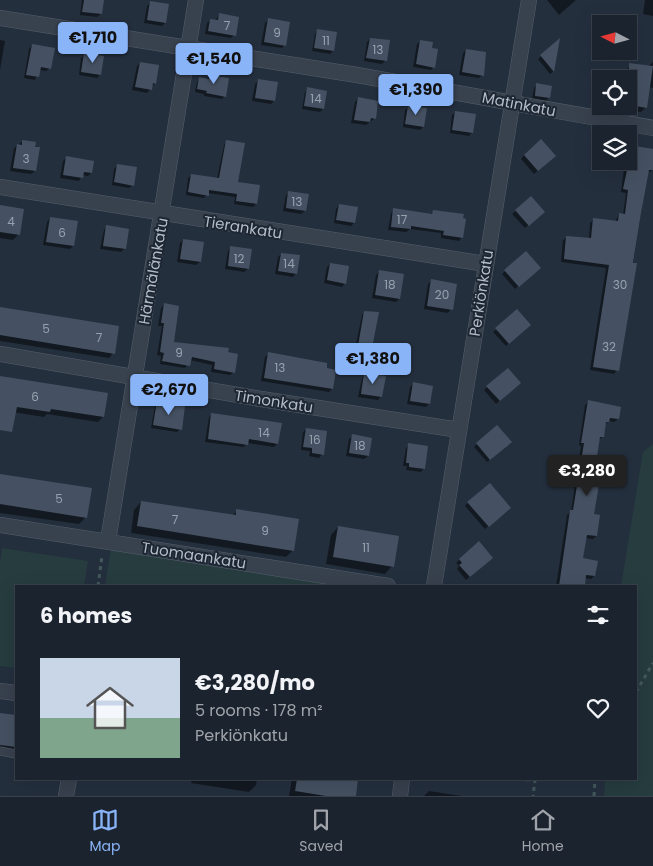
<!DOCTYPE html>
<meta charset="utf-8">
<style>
body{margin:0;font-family:Poppins,sans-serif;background:#242b36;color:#f1f3f6;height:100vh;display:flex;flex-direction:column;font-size:19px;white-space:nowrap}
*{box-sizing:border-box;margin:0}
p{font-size:16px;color:#a0a4aa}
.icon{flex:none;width:28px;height:28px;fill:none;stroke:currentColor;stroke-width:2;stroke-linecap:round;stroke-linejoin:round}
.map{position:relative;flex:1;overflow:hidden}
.side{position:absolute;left:15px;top:585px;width:622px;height:195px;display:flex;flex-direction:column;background:#1b232e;border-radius:0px;box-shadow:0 5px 20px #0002,0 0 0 1px #39404a}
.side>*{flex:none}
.needle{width:32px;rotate:276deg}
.controls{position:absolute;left:592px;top:15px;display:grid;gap:10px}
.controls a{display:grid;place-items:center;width:45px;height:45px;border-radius:0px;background:#1b232e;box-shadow:0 5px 20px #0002,0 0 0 1px #39404a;font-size:25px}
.price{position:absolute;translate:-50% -42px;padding:0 11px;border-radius:5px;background:#8ab4f8;color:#111;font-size:16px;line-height:32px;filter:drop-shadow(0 1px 2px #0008)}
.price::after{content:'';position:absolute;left:50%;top:30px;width:15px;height:11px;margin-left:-8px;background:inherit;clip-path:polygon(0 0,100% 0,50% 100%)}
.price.active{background:#222;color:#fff}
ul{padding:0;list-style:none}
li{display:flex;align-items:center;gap:15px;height:125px;padding:0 25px}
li+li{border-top:1px solid #39404a}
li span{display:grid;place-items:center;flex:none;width:140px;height:100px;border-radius:0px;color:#555}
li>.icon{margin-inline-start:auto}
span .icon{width:60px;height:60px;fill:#fffc;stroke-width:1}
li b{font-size:21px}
h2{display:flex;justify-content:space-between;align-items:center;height:60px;padding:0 25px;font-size:21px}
.menu{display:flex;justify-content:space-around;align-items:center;height:70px;border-top:1px solid #39404a;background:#1b232e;font-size:14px;color:#a0a4aa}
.menu a{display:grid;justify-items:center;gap:2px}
.menu .active{color:#8ab4f8}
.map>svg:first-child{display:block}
.green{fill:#263c3f}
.shadow{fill:#0007}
.building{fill:#455162}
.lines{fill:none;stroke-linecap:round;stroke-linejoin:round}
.lane-casing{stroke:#565f6c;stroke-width:9}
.street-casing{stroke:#565f6c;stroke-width:16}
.path{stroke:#44595c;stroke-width:3;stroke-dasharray:4 4;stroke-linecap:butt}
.lane{stroke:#38414e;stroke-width:8}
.street{stroke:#38414e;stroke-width:15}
.labels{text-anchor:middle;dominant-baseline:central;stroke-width:4;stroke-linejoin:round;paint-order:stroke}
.number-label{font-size:12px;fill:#98a1af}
.street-label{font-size:15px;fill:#b4bcc9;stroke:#1d2633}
</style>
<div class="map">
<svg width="653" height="796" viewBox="0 0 653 796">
<rect width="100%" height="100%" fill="#242f3e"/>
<path class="green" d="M653 444V796H604L605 779H636V586H621L643 452Z
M2 548 88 561 84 586H16V668L0 666V563Z
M111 548 351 586H105Z"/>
<path class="shadow" d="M82 0H103L101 14 97 17 80 15Z
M547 0H576L559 15Z
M645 0H653V16L643 14Z
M150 3 165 23 162 26 144 23 147 6Z
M219 15 234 35 231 38 205 34 207 23 210 20 215 21Z
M268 20 285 45 282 48 261 45 265 23Z
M318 30 333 51 330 54 312 51 315 34Z
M370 39 386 60 382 64 364 61 367 42Z
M0 40 5 41 0 70Z
M421 41 431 49 434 67 431 70 413 67 417 44Z
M558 41 553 72 550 74 538 59Z
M32 45 50 68 46 71 39 70 35 80 24 78 29 49Z
M466 50 482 75 479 78 459 75 463 53Z
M85 55 100 75 97 78 79 75 81 58Z
M653 62V88L649 87 646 107 641 112 621 109 622 106H629V79H626L627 69 632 64 647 67Z
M140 63 155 83 147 93 132 90 137 66Z
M210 76 225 96 222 99 204 96V94L195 92 197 82 200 78 206 79Z
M259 80 274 101 271 104 252 101 255 84Z
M537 84 549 97 546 101 532 99 534 88Z
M308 89 326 92 323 109 320 112 302 109 305 92Z
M358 99 375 118 366 125 351 123 355 102Z
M409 107 423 127 420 130 403 127 405 110Z
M456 112 472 132 469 136 450 133 452 115Z
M23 141 38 148 35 171 31 174 10 171 14 148Z
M227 141 237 183 256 204 253 207 234 204 235 197 208 193 204 198 186 195 188 178 192 175 217 179 224 145Z
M630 147 653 150V170L647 173 617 370 614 374 590 370 606 268 561 262 563 240 567 237 589 239 590 223 594 219 615 222 619 214 623 215 626 193 621 192 625 161H629Z
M524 155 551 159 534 174 521 159Z
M66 158 91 173 88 176 82 175 79 181 60 178 63 161Z
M118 165 133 185 129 188 112 185 114 169Z
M289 192 305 211 301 214 283 211 286 195Z
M531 198 540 215 525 228 512 214Z
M339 205 354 223 351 226 334 223 336 209Z
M0 207 19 234 13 240 0 238Z
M394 210 430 215 434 211 462 237 459 241 441 238V233L410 229 406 232 388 230 391 213Z
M50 218 73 246 70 249 43 245 47 222Z
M107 226 124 249 121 252 100 249 104 230Z
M183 240 203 243 200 262 196 265 177 262 180 243Z
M231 247 248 269 244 272 225 269 228 251Z
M281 254 296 273 293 277 275 274 278 257Z
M330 264 345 283 342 287 324 283 327 267Z
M539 268 515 289 502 274 505 271Z
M379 272 403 275 399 299 396 302 372 298 376 275Z
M431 281 451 309 448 313 424 309 428 284Z
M164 305 173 343 227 353 234 372 230 375 211 372 212 365 190 360 185 368 160 364 161 356 157 355 162 326H158L161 308Z
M0 308 113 353 109 358 0 341Z
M517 311 526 329 506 346 493 332Z
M365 312 371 347 368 350 355 349 362 315Z
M268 354 325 369 332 389 329 392 261 381 265 357Z
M365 374 381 396 378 400 358 397 362 378Z
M0 377 103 417 98 422 47 414 44 417 0 410Z
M413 384 432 387 429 404 426 407 407 404 410 387Z
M516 386 496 404 484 390 487 387Z
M158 402 180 429 177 432 151 428 155 406Z
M588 402 618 419 614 422 609 421 604 425 602 437 599 440 595 464 606 480 603 483 598 482 593 515 596 536 593 539 585 538 581 559 594 576 591 579 585 578 583 586H556L567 515 571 511 581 446 579 445 585 405Z
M212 414 277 444 274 447 247 443 244 447 205 442 209 417Z
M307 429 322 454 319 458 309 456 310 451 301 450 303 432Z
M353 436 370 439 368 456 364 459 346 456 349 439Z
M477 444 507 445 487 462 474 447Z
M409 445 424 468 421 472 406 470 407 466H403L406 448Z
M0 475 86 517 79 524 0 513Z
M141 502 232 516 237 511 293 550 286 557 131 533 134 510Z
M468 502 506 511 485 529 465 506Z
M338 527 392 566 385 574 326 564 331 535Z
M479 543 488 561 466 580 457 569 459 566 456 563Z
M0 714 16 717V755L0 752Z
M192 779H257L256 785 249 792 191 783Z
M292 779H357L354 796H289Z
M429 791 462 796H424Z"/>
<path class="building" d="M84 0H104L102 14 82 12Z
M150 1 169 4 166 23 147 20Z
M219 13 239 17 236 36 208 31 210 19 218 20Z
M268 18 290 22 286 46 264 42Z
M317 29 337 32 334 51 314 48Z
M370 38 390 40 387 61 366 58Z
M560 38 554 72 540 55Z
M420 40 433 42 432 48 438 49 435 68 416 64Z
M32 44 55 48 51 69 41 67 39 77 26 75Z
M466 49 486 52 484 76 462 72Z
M84 53 104 56 101 75 81 72Z
M140 62 159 65 156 84 153 83 152 90 135 87Z
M629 63 653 66 647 108 629 105Z
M209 75 229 78 226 97 206 93 207 91 197 89 199 77 209 79Z
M258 79 278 82 275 101 255 98Z
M536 83 552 86 550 98 535 96Z
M307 87 327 91 324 109 304 106Z
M358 97 378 101 376 119 371 118 370 122 354 120Z
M408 106 427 108 424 127 405 124Z
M455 111 476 114 473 133 452 130Z
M541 139 556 156 538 171 524 155Z
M22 140 36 142 35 147H40L36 171 13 168 17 144 22 145Z
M226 140 245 143 238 182 260 185 257 204 236 201 237 194 209 190V196L188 192 191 174 219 178Z
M629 145 653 149V170H649L641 213 633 263H637L619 371 593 367 609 265 564 259 566 236 591 238 593 218 618 221 619 213 625 214 628 190 623 189 629 161Z
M66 156 94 161 92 173 84 172 83 178 63 175Z
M117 164 137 167 134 186 114 182Z
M288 191 309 194 306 211 286 208Z
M531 196 545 212 529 226 515 210Z
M339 204 358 207 355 223 336 220Z
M0 205 24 209 20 235 0 232Z
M393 208 432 214 433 210 464 214 463 218 466 219 463 238 443 235 444 231 411 226V229L391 227Z
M50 217 78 221 74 246 46 242Z
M106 225 129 229 126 249 103 246Z
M183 239 204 242 201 262 180 259Z
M230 246 252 249 249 269 228 266Z
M526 251 541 268 519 287 504 270Z
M281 253 300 255 297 274 278 271Z
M330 263 349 266 346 284 327 280Z
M379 270 404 274 400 299 375 295Z
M431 279 457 284 453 310 427 306Z
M164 303 179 306 174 342 229 348 228 352 238 354 235 373 214 369 215 362 192 357 190 366 162 361 164 353 160 352 164 323H161Z
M0 307 119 326 115 354 0 335Z
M517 309 531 325 509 344 495 328Z
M364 311 379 312 372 348 358 346Z
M268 352 327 363V368L336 370 333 389 264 378Z
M508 368 521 383 500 401 486 386Z
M364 373 386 376 382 397 361 394Z
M0 376 108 393 104 417 51 409 50 412 17 407 12 432 0 430Z
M413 382 433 386 430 404 410 401Z
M588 400 621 407 619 419 610 418 609 422H606L604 437H600L596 463 610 465 608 480 600 479 594 514 600 515 597 536 587 535 583 558 598 561 595 576 586 575 585 586H559L570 510H573L584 443H581Z
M157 401 185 406 182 430 153 425Z
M211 413 282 423 278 444 249 439 248 445 208 439Z
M497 425 512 442 490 460 476 443Z
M306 428 327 431 324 455 312 453V448L303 447Z
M352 434 372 438 369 456 349 453Z
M408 443 428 446 425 469 409 467V463H406Z
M0 474 92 488 87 518 0 504Z
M490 483 511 508 489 527 467 502Z
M141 501 236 515V509L299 519 294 551 137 526Z
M338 526 399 536 394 567 333 557Z
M479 541 493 558 470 577 459 565 462 563 459 559Z
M0 713 16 715V747L0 745Z
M297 779H358L356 796H326L295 791Z"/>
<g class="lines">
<defs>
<path id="lane" d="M0 751 16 754"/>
<path id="street" d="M0 18 357 75 653 128
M0 187 486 264
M0 354 261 399 459 430
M0 525 388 586
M108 541 196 0
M434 586 529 0
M0 691 16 693
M66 796 69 779
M400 796 402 779"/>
</defs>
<use href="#lane" class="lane-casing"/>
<use href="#street" class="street-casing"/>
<path class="path" d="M98 586 102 556
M636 692 653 663
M510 779 535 780 533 796
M594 796 595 779"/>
<use href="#lane" class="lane"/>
<use href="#street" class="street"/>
</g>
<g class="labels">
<g class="number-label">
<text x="227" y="25">7</text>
<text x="277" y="32">9</text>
<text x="326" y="40">11</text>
<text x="378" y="49">13</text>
<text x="316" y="98">14</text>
<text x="26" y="158">3</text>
<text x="297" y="201">13</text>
<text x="402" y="219">17</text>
<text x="11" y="221">4</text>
<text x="62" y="232">6</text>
<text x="239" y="258">12</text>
<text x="289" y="263">14</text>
<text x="390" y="284">18</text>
<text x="620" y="284">30</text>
<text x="442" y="294">20</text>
<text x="46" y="328">5</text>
<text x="99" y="337">7</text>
<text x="609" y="346">32</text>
<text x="179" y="352">9</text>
<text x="280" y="367">13</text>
<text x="35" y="396">6</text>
<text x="264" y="432">14</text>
<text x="315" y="439">16</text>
<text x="360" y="445">18</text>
<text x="59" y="498">5</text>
<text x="175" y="519">7</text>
<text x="265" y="530">9</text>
<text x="366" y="547">11</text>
</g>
<g class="street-label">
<text transform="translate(519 104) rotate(11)">Matinkatu</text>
<text transform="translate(243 227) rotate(9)">Tierankatu</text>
<text transform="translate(153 271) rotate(-80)">Härmälänkatu</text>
<text transform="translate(481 293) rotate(-81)">Perkiönkatu</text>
<text transform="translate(274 401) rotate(9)">Timonkatu</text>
<text transform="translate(194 555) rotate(9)">Tuomaankatu</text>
</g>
</g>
</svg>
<div class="controls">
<a><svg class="needle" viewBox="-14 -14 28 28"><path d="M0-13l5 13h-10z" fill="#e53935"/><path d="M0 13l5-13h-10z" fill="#a0a4aa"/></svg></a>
<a><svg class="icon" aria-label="locate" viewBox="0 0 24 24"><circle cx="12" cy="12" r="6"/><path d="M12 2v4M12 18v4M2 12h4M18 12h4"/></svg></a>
<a><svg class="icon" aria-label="layers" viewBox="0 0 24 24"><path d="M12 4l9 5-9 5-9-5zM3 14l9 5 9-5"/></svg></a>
</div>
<b class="price" style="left:93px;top:64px">€1,710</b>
<b class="price" style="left:214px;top:85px">€1,540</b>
<b class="price" style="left:416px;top:116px">€1,390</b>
<b class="price" style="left:373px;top:385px">€1,380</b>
<b class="price" style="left:169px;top:416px">€2,670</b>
<b class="price active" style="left:587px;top:497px">€3,280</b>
<section class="side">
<h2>6 homes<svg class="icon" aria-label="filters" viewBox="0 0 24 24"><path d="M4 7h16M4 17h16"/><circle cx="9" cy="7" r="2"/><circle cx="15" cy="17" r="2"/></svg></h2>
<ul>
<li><span style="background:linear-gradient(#c9d6e8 60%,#7fa58c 0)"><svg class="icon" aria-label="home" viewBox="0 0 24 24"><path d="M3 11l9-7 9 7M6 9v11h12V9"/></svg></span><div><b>€3,280/mo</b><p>5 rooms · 178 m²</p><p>Perkiönkatu</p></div><svg class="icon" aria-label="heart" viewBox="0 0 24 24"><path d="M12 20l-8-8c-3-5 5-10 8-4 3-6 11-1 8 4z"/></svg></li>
</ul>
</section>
</div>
<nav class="menu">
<a class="active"><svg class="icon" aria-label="map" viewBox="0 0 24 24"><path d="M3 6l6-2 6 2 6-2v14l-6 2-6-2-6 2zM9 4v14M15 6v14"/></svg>Map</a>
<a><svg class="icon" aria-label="saved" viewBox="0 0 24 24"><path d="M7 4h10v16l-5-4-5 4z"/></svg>Saved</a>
<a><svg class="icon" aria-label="home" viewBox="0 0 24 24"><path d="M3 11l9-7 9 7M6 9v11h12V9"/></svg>Home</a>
</nav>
